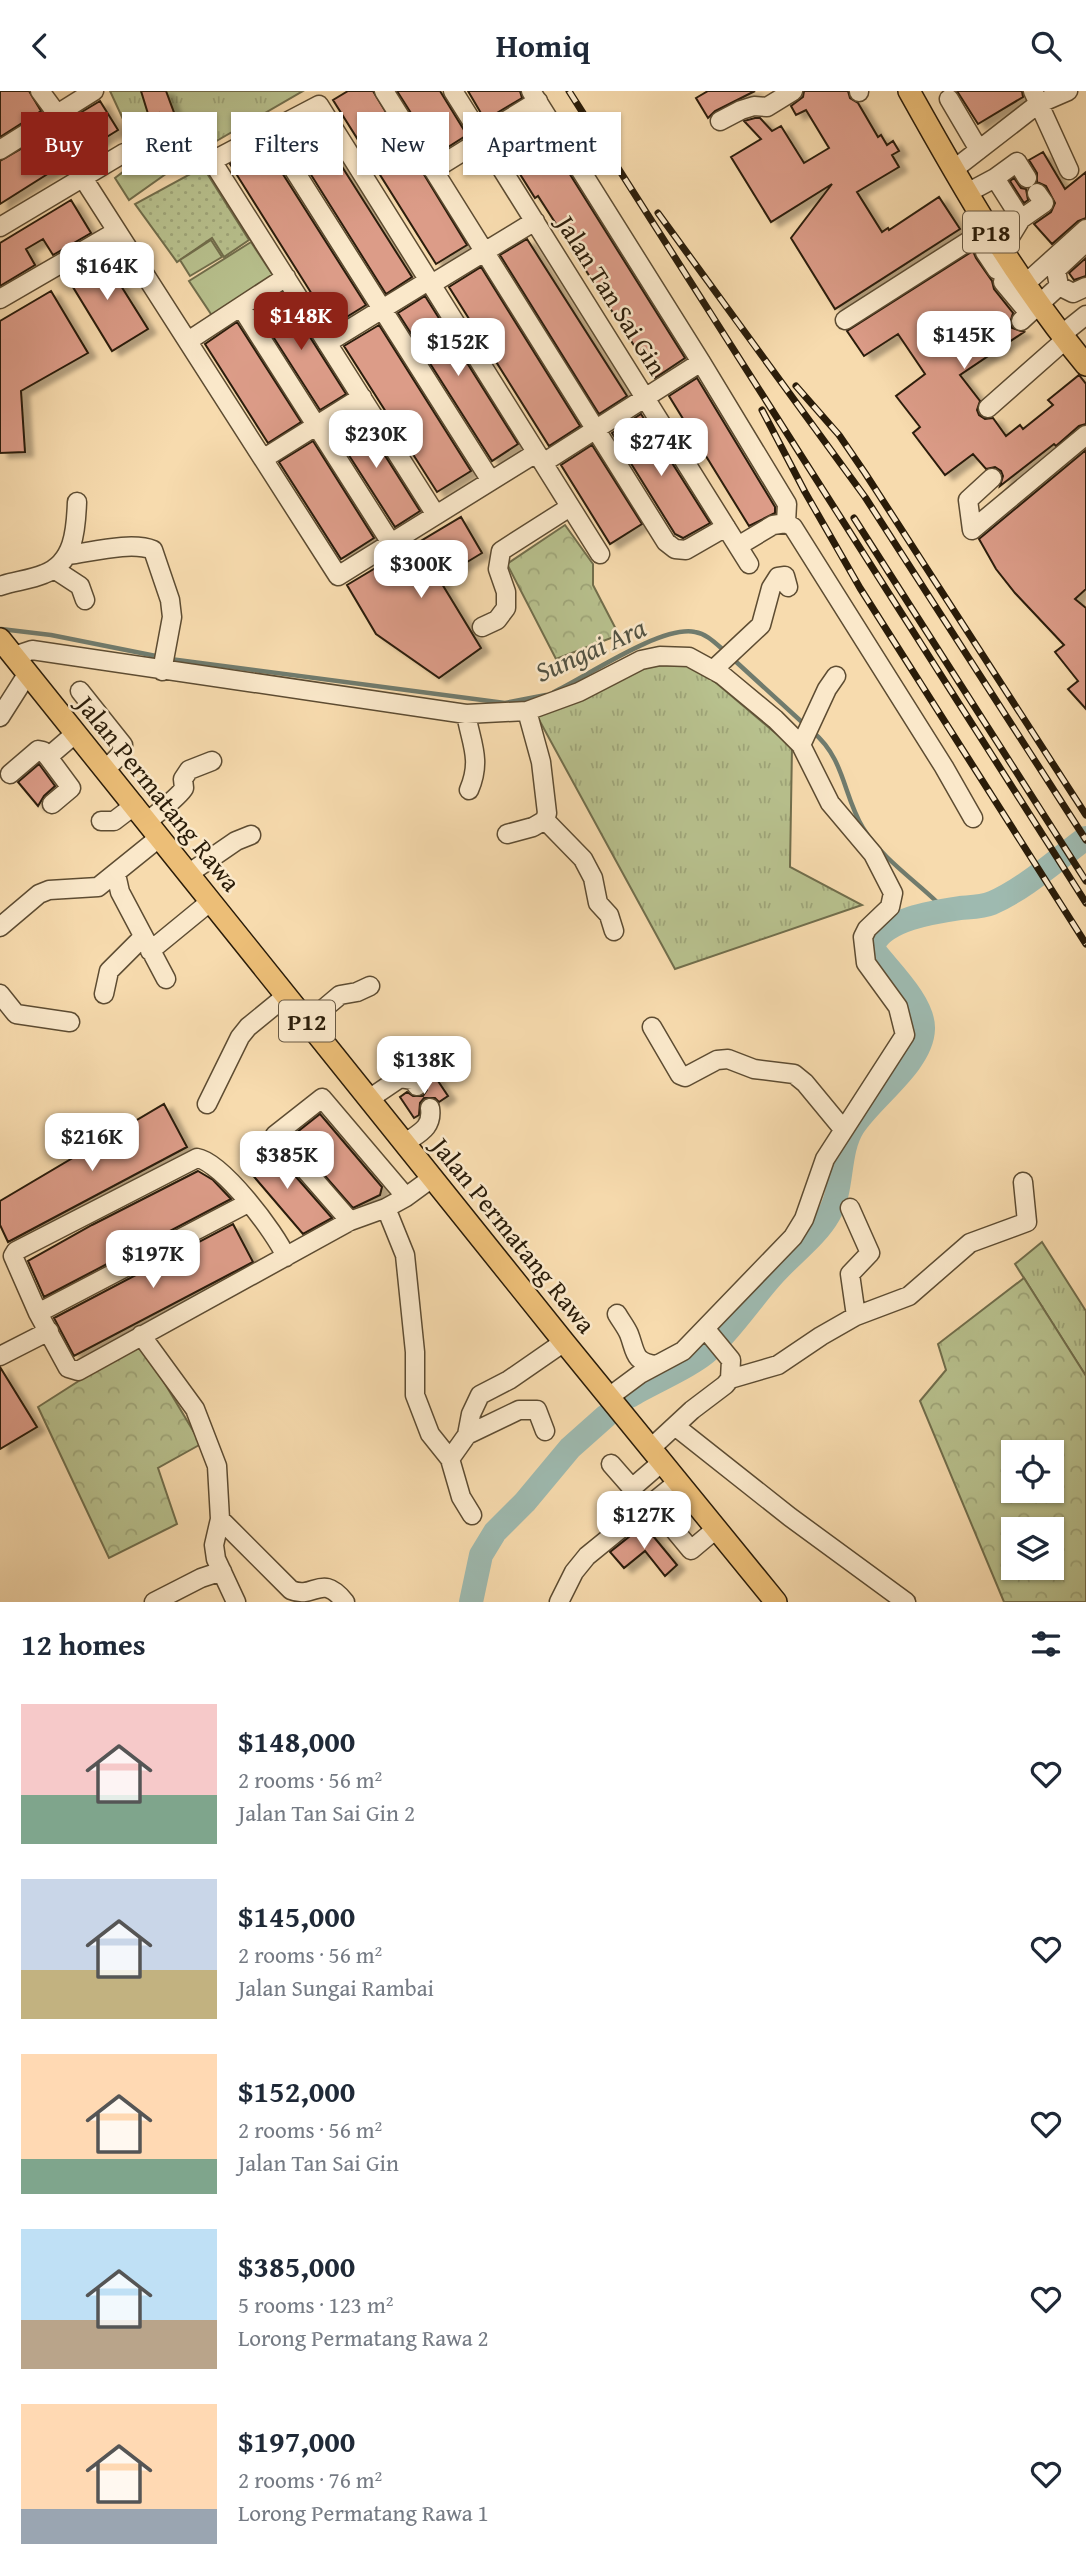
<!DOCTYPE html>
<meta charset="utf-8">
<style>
body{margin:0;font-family:"Gentium Book Plus",serif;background:#f6f6f7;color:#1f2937;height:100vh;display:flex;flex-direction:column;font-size:26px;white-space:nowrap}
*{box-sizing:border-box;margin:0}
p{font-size:23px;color:#747a83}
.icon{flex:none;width:38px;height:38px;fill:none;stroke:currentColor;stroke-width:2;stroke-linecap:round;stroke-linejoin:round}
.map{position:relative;height:1511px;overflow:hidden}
.sheet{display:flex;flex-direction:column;background:#fff;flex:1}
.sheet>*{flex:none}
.banner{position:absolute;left:21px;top:21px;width:700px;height:63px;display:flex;gap:14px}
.buttons{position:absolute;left:1001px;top:1349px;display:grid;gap:14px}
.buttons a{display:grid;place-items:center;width:63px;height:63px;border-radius:0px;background:#fff;box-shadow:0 2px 5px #0004;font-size:35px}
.price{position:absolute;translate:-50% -60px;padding:0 16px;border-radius:14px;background:#fff;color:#222;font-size:23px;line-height:46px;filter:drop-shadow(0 2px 4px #0008)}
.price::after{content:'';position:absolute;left:50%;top:42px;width:21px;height:16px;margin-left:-10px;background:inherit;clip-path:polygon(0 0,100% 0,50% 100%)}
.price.current{background:#8f2418;color:#fff}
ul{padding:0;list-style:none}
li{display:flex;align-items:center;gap:21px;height:175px;padding:0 21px}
li span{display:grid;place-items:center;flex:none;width:196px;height:140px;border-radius:0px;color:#555}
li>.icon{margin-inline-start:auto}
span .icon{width:84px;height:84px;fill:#fffc;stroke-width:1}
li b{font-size:30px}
h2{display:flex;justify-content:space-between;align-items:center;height:84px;padding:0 21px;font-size:30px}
.pill{padding:0 24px;border-radius:0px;background:#fff;box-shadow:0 2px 5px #0004;font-size:24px;line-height:63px}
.pill.current{background:#8f2418;color:#fff}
header{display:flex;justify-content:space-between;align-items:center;height:91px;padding:0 21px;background:#fff;font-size:32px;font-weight:800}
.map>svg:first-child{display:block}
.grass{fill:url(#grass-tufts);stroke:#716e4c;stroke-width:2}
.forest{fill:url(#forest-crowns);stroke:#716e4c;stroke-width:2;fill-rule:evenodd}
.park{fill:url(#park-dots);stroke:#716e4c;stroke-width:2}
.pitch{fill:#b8c18e;stroke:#716e4c;stroke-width:2}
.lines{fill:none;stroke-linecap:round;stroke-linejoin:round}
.stream{stroke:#707b6d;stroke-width:4.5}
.river{stroke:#9ebab0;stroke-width:24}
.building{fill:#dc9c88;stroke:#2a1c09;stroke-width:2;filter:url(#shadow)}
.minor-casing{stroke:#5d4c32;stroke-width:21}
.major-casing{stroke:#2a1c09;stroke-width:24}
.minor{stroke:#fae8ca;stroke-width:18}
.major{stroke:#ecbe77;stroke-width:21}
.rail-casing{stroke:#2a1c09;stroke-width:7}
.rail{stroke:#fae8ca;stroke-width:4.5;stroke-dasharray:13;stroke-linecap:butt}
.labels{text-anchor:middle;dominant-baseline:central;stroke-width:5;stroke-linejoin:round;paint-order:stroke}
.shield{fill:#fae8ca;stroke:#685943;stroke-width:2}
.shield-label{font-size:24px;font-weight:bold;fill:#2a1c09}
.street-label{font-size:26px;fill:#2a1c09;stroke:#fae8ca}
.water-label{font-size:28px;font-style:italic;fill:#535343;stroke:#fae8ca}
</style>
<header><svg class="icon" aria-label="back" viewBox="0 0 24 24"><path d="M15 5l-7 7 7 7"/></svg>Homiq<svg class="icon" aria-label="search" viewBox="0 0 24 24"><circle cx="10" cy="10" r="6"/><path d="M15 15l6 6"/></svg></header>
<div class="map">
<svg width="1086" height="1511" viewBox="0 0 1086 1511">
<defs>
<pattern id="grass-tufts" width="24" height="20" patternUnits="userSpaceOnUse" patternTransform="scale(1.75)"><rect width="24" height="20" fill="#b8c18e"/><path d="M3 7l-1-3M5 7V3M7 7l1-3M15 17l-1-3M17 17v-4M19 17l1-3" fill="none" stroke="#9ea579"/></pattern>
<pattern id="forest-crowns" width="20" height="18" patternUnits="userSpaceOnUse" patternTransform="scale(1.75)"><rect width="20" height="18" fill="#b8c18e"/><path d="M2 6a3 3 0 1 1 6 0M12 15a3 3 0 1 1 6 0" fill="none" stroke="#9ea579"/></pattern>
<pattern id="park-dots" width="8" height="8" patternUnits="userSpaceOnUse" patternTransform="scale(1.75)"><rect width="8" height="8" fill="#b8c18e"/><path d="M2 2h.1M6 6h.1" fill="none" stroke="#9ea579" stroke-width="1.8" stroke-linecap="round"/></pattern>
<filter id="shadow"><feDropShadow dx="8" dy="4.5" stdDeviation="2" flood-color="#0004"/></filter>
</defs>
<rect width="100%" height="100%" fill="#f7dbae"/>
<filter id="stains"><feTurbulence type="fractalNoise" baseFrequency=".00286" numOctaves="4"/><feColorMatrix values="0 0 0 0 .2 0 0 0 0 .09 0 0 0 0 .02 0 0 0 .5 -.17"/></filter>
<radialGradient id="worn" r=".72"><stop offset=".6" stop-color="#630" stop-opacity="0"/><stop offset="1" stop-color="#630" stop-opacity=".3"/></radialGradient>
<path class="grass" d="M110 0H303L194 63 129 109 115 87 141 67Z
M695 574 792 656 790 776 862 814 675 878 531 614 646 575Z
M1042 1151 1086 1220V1285L1015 1173Z"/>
<path class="forest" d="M565 434 593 473V494L619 544 556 568 507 473Z
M1024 1187 1086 1285V1511H1004L920 1310 946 1279 938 1253ZM1013 1362H1052V1400H1013ZM1052 1438V1477H1013V1438Z
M140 1251 201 1353 158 1377 177 1433 109 1467 38 1316Z"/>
<path class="park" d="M203 76 249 149 224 166 212 147 177 171 135 113Z"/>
<path class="pitch" d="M211 149 222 166 190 185 180 169Z
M251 151 274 186 213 226 189 190Z"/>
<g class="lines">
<path class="stream" d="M1 538 51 544 161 566
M170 568 505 612 546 604
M733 568 804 633
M554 601C586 586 661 534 695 541 708 543 717 554 727 562
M813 641C845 668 843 704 863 737 881 766 913 788 937 811L943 819"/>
<path class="river" d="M630 1305C651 1292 692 1275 709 1259 733 1237 752 1207 775 1182 792 1163 816 1146 829 1123 844 1097 837 1062 853 1036 871 1007 922 973 923 938 924 913 891 881 876 862L873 854C885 828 933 821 960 817 970 816 982 816 992 812 1026 797 1056 769 1086 747
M471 1511 481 1464 495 1441 525 1411 570 1357 606 1325"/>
</g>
<path class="building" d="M0 0H29L41 20 0 46Z
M141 0H166L176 27 162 32 159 22 149 26Z
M348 0H373L467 154 436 173 333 9Z
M397 0H440L467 44 437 63Z
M468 0H520L522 7 485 29Z
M708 0H755L715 20 708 27 696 7Z
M804 0H848L850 7 858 12 878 46 881 44 887 54 893 50 899 60 892 64 899 76 857 101 882 141 888 137 889 139 939 106 960 138 835 218 791 147 832 93 771 131 731 66 761 48 744 30 755 27H760L772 40 781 35 804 72 829 57 806 19 796 24 791 15 803 6Z
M957 0H1022L1023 6 978 33Z
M100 10 118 39 84 60 65 31Z
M534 26 685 267 655 287 538 105 535 107 498 48Z
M313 30 412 186 386 203 286 44Z
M47 43 65 72 0 113V70Z
M265 55 366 214 332 235 230 73Z
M1043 61 1065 98 1086 81V127L1078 130 1052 153 1034 133 1051 121 1055 112 1046 95 1037 91V82L1029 69Z
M1014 87 1021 97 1026 98 1028 109 1024 112 1010 90Z
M71 109 91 142 53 164 43 148 26 158 35 174 0 195V152Z
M527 148 627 305 599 323 500 164Z
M973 160 976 167 992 190 994 198 1013 222 1010 232 1012 237 1024 241 960 284 980 310 977 319 979 324 985 328 993 327 1006 345 1020 334 1023 338 1053 314 1048 309 1079 284 1086 293V333L1079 335 1056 355 1054 353 1000 395 1003 385 1001 380 995 376 986 378 973 363 945 384 913 342 920 336 896 305 925 283 898 243 864 265 847 240Z
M101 163 148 238 112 260 65 183Z
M1086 167V185L1074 189 1069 182Z
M481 176 580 335 549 355 449 196Z
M51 200 88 262 21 300 25 361 0 362V230Z
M282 202 346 303 320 319 256 219Z
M425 205 518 353 492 370 398 222Z
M237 231 301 331 268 352 205 253Z
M379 234 471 380 437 401 344 255Z
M697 287 775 416V422L749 435 669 305Z
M358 322 420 420 395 436 332 338Z
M641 323 710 432 683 447 675 443 612 342Z
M313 350 374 447 341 468 279 371Z
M592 354 642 433 610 453 561 374Z
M1086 359V498L1075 508 1086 517V618L1068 598 1078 590 1055 561 1064 554 1015 502 996 478 979 448Z
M461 426 482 462 439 488 481 557 439 587 376 543 347 494Z
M39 673 55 695 44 705 38 715 18 691Z
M434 984 448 1005 439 1011 435 1007H424L420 1012 419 1024 414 1027 400 1006 407 1001 413 1005H423L427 999V989Z
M164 1013 187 1056 8 1151 0 1134V1110Z
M320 1023 382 1096 380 1104 353 1117 291 1046Z
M268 1054 332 1127 303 1143 244 1074Z
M198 1080 213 1089 231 1108 44 1206 28 1170 92 1134Z
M233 1133 253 1171 74 1265 54 1227Z
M0 1276 37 1336 0 1358Z
M644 1434 677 1474 665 1485 645 1460 624 1477 610 1461Z"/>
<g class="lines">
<defs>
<path id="minor" d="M40 0 57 23
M384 0 666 451 675 458 686 459 726 436
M453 0 749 473
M531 0 701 271 787 413 786 432
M1033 0 1069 79
M859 1V0
M949 8 979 59
M720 30 741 19 754 15 767 16 793 0
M270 41 491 390
M481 45 538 10
M0 59 94 0
M433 79 483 48
M953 79 1038 13 1068 0
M83 87 338 485 536 362
M995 87 1017 71 1027 87
M967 102 995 87 1021 128 1002 159
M1021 128 1044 112 1037 102
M0 136 124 62
M1086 151 1056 179 1059 195 1073 202 1086 196
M985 161 997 179 1010 171
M1003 191 1028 221
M1025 193 1086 138
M430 194 535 130
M0 208 117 140
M241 216 391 452
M845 229 989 137
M1021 230 1059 195
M1061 244 1086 224
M188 250 286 186
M327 252 428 190
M988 317 1065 249
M263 368 362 306
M543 372 701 271
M436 424 212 70 319 14 600 463
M972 439 1086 344
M972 439 968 409 992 387
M738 455 773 434 786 432 793 436 944 676 973 727
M68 464C91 461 132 450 153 459L170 509 172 526 162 580
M54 478 80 495 85 509
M0 495C14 490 30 489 44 483 74 472 76 439 77 411
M482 536 497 529 506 517V501L498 478 501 460 570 416
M14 565 32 559 466 623 527 620 579 601 641 569 660 565 689 566 722 584 775 628 801 654 830 712 873 763 893 802 890 816 867 838 863 846 866 872 898 916 905 944 825 1068 804 1128 793 1146 683 1260 640 1283 609 1306
M713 579 761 534 771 497 778 486 785 485 788 496
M80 600 123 654 121 663 105 679
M466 623C471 652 482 669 469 699
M0 626 28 582
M801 654 827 598 836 585
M48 666 71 697 52 713
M10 683 38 659 43 660 48 666 76 642
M545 729 583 768 593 787 598 812 609 824 614 840
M101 730H114L135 714
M147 731C156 723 180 705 184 697L183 688 189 679 212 670
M507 743 533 736 545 729 547 722 541 671 527 620
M116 783 120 801 166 888
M188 783 236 750 251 744
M0 836 39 803 49 799 98 796 160 746
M150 860 211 810
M0 903 16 923 70 931
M104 903 109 880 142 847
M308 931 340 904 357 901 370 895
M652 936 680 984 685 986 717 969 728 968 754 978 794 983 805 992 843 1038
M369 1008 400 987 413 989 417 995
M207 1013 240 946 248 936 286 905
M405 1052C419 1042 433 1037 430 1017
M386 1117 405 1164 415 1261V1304L430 1343 450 1368 461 1406 472 1424
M850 1117 870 1162 850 1183 856 1225
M350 1130 275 1044 322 1007 406 1106
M286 1166C276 1142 222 1071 197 1067L16 1160 13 1165 38 1222 68 1277 78 1280 350 1130 386 1117 406 1106 432 1087
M38 1222 248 1112
M617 1223C621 1230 626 1236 629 1243 636 1261 633 1271 656 1274
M141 1244 195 1318 217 1375 220 1428 214 1454 216 1468 236 1511
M0 1265 49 1240
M730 1288 778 1274 821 1245 856 1225 909 1205 970 1152 1027 1131 1023 1091
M675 1335 790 1426 906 1511
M467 1344 519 1319H537L545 1340
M651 1357 692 1319 725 1294 730 1288 731 1269 708 1241 704 1240
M450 1368 467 1344 471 1323 480 1304 509 1289 564 1251
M611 1373 632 1397 662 1371
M652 1412 691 1459 716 1438
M220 1428 291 1499C315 1509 321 1481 345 1511
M154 1511 201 1487 222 1480
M559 1511 574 1481 587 1465 678 1391"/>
<path id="major" d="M909 0C962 95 1016 190 1086 274
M0 548 564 1251 776 1511"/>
</defs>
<use href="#minor" class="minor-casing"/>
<use href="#major" class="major-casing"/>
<use href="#minor" class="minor"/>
<use href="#major" class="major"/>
<defs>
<path id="rail" d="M569 0 1086 812
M658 122 865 406 1086 749
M796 295 839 344 865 382 1086 724
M762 319 805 401 860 497 1086 853
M854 427 1086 790"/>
</defs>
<use href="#rail" class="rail-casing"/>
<use href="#rail" class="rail"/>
</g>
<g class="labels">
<g class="shield">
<rect x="963" y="120.5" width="56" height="41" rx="5"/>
<rect x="279" y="909.5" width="56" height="41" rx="5"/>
</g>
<g class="shield-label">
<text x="991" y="141">P18</text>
<text x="307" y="930">P12</text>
</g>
<g class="street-label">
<text transform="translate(612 204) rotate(58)">Jalan Tan Sai Gin</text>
<text transform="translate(159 702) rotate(51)">Jalan Permatang Rawa</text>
<text transform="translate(514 1144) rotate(51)">Jalan Permatang Rawa</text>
</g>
<g class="water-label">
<text transform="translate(590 558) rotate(-24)">Sungai Ara</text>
</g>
</g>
<rect width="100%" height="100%" filter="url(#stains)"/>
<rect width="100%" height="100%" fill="url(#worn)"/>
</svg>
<div class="buttons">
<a><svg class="icon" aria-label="locate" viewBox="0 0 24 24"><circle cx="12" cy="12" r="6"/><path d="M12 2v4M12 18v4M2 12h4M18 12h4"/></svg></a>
<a><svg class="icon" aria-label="layers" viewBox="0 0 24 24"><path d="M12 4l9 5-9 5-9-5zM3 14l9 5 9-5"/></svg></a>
</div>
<b class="price" style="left:107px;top:211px">$164K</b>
<b class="price current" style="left:301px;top:261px">$148K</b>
<b class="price" style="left:964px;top:280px">$145K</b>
<b class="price" style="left:458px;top:287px">$152K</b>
<b class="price" style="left:376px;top:379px">$230K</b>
<b class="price" style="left:661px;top:387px">$274K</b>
<b class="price" style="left:421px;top:509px">$300K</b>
<b class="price" style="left:424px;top:1005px">$138K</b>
<b class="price" style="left:92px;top:1082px">$216K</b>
<b class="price" style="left:287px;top:1100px">$385K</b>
<b class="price" style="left:153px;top:1199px">$197K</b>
<b class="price" style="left:644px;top:1460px">$127K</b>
<div class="banner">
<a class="pill current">Buy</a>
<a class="pill">Rent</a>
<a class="pill">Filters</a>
<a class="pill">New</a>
<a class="pill">Apartment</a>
</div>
</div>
<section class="sheet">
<h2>12 homes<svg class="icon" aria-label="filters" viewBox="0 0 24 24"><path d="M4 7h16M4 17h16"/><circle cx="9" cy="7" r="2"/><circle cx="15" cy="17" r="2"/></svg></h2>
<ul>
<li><span style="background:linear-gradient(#f6c9c9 65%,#7fa58c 0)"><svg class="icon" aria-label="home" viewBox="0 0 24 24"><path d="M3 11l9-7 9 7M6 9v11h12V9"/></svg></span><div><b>$148,000</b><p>2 rooms · 56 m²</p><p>Jalan Tan Sai Gin 2</p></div><svg class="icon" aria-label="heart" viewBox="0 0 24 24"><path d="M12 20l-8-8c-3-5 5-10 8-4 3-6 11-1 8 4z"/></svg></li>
<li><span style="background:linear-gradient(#c9d6e8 65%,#c2b280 0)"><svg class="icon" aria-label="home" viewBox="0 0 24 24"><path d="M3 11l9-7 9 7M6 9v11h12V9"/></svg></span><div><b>$145,000</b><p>2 rooms · 56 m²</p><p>Jalan Sungai Rambai</p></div><svg class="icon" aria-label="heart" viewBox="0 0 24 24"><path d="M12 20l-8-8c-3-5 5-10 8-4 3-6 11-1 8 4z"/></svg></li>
<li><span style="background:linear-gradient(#ffd9b3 75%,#7fa58c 0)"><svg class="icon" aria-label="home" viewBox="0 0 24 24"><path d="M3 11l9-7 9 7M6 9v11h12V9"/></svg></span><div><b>$152,000</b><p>2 rooms · 56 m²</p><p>Jalan Tan Sai Gin</p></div><svg class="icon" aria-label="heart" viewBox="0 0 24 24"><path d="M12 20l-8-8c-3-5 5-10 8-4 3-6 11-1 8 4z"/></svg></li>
<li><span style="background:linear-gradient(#bfe0f5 65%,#b9a48a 0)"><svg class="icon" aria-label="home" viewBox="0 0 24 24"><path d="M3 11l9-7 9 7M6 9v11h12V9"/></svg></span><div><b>$385,000</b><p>5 rooms · 123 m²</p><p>Lorong Permatang Rawa 2</p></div><svg class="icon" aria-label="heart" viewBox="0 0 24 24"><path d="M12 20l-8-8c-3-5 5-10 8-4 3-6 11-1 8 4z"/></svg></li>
<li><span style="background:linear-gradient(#ffd9b3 75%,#9aa5b1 0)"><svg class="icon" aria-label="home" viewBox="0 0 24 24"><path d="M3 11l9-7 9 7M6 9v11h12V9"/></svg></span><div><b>$197,000</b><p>2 rooms · 76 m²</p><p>Lorong Permatang Rawa 1</p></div><svg class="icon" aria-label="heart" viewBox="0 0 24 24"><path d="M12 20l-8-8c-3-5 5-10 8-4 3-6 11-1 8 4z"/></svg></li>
</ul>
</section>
